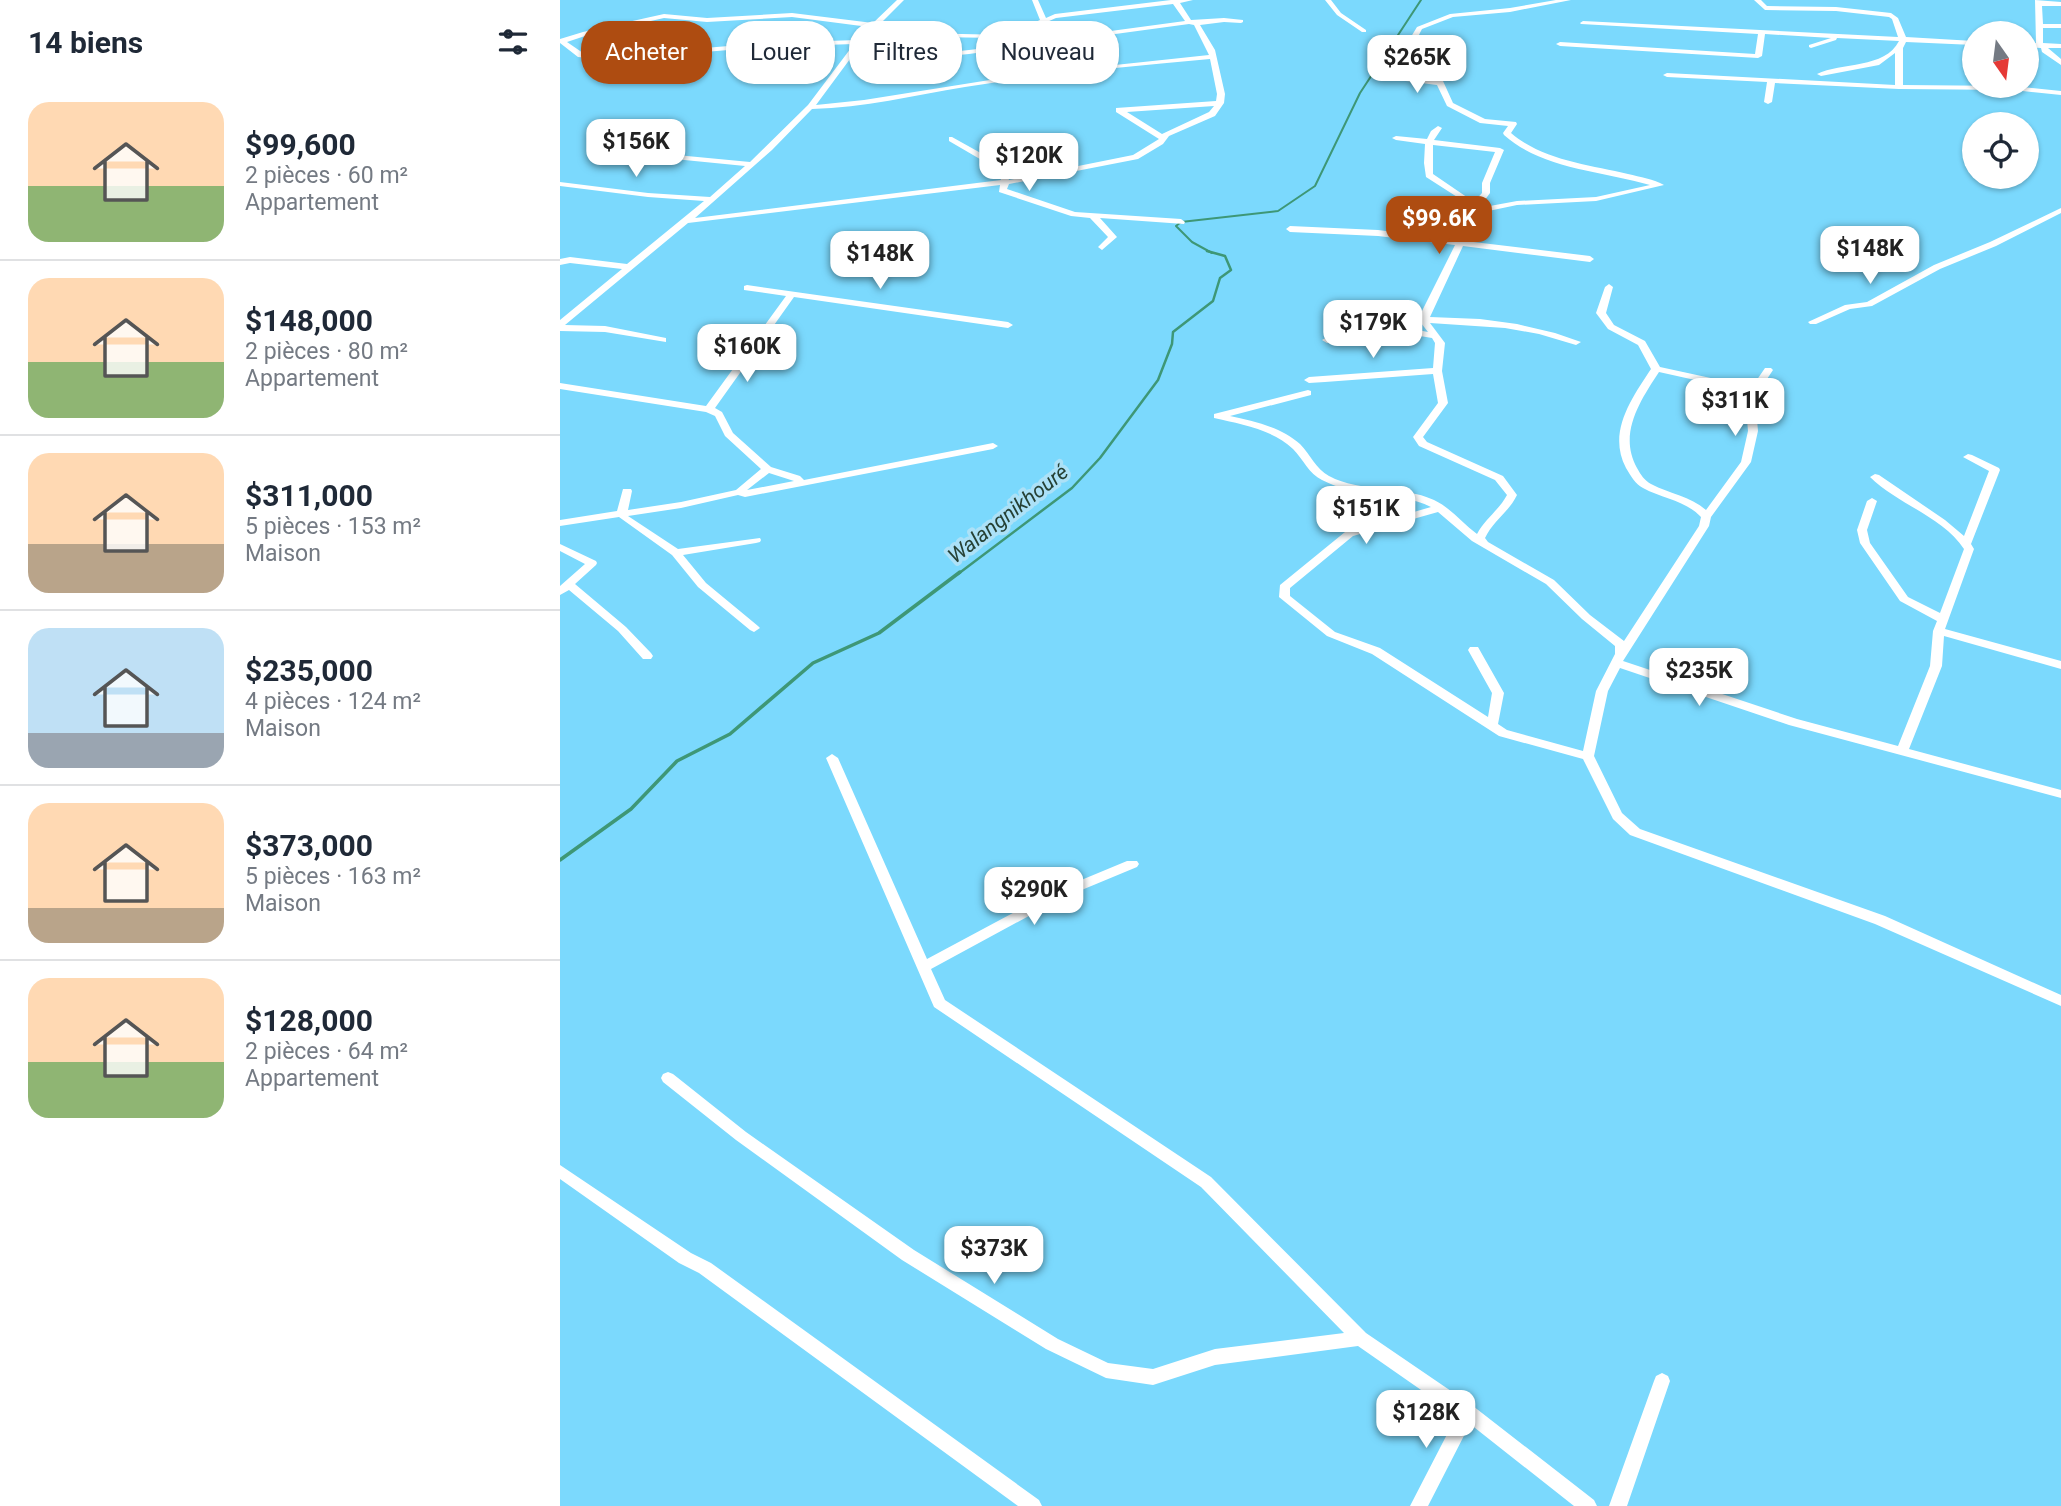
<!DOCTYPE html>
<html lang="fr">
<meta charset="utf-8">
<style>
body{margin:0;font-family:Roboto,sans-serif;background:#f6f6f7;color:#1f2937;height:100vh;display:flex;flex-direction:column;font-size:26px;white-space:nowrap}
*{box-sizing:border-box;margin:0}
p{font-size:23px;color:#747a83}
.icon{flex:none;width:38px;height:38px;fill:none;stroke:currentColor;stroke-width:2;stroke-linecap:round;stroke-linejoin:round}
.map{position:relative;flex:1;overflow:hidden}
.details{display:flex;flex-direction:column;background:#fff;width:560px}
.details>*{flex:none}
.top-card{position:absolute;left:21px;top:21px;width:665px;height:63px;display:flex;gap:14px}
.needle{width:46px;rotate:166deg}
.fabs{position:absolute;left:1402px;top:21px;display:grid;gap:14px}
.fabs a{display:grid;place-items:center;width:77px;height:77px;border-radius:50%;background:#fff;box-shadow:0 2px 5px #0004;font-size:35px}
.price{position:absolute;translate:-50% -60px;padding:0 16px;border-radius:14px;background:#fff;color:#222;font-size:23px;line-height:46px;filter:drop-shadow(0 2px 4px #0008)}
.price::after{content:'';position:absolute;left:50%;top:42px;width:21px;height:16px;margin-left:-10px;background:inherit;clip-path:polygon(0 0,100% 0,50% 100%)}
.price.active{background:#ae4c11;color:#fff}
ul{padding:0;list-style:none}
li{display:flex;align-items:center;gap:21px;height:175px;padding:0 28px}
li+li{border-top:2px solid #e0e1e3}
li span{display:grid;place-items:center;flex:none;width:196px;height:140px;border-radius:21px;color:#555}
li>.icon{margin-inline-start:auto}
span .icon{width:84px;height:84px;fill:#fffc;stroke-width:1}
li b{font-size:30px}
h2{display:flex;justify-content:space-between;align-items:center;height:84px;padding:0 28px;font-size:30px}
.tag{padding:0 24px;border-radius:28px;background:#fff;box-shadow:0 2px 5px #0004;font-size:24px;line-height:63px}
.tag.active{background:#ae4c11;color:#fff}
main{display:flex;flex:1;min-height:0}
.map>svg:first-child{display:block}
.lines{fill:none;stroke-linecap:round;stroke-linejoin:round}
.stream-far2{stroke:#3e9776;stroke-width:2}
.stream-far1{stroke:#3e9776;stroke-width:2.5}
.stream{stroke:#3e9776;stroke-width:3.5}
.street{fill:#fff;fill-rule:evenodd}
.labels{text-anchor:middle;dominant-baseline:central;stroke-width:7;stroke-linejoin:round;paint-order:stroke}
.water-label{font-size:21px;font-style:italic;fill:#264135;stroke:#ace1f7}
</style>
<main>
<section class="details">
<h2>14 biens<svg class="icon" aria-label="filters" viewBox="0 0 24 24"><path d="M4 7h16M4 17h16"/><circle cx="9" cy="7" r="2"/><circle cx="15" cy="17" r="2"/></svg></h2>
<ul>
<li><span style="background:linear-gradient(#ffd9b3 60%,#8fb573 0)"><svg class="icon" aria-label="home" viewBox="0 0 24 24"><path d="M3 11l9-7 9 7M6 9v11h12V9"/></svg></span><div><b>$99,600</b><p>2 pièces · 60 m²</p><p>Appartement</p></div></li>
<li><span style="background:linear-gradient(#ffd9b3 60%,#8fb573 0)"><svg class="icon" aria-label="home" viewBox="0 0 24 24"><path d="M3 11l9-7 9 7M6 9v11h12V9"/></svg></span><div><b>$148,000</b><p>2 pièces · 80 m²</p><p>Appartement</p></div></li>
<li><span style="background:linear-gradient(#ffd9b3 65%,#b9a48a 0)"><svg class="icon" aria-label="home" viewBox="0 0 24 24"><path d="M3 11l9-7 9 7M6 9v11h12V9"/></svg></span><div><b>$311,000</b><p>5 pièces · 153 m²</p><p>Maison</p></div></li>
<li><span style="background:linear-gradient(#bfe0f5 75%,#9aa5b1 0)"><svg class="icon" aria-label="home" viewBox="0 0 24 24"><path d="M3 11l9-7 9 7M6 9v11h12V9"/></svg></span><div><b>$235,000</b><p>4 pièces · 124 m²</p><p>Maison</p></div></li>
<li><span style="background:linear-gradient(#ffd9b3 75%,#b9a48a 0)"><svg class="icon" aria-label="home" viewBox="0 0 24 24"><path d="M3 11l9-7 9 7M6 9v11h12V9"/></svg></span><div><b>$373,000</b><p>5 pièces · 163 m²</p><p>Maison</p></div></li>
<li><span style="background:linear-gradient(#ffd9b3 60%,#8fb573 0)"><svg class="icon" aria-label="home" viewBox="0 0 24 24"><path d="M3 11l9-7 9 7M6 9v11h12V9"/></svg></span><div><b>$128,000</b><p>2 pièces · 64 m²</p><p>Appartement</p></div></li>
</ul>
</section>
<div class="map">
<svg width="1501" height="1506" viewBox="0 0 1501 1506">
<rect width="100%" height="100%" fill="#7bd9fd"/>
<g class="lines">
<path class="stream-far2" d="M652 253 632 242 616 226 621 222 718 211 755 186 800 93 861 0"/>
<path class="stream-far1" d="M398 574 512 488 540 458 598 380 612 344 613 332 653 301 660 278 671 270 665 256 647 251"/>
<path class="stream" d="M0 860 71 809 117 761 170 734 253 663 319 633 400 572"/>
<path class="street" d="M337 0H344L312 32 447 35 480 20 472 0H478L486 18 495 14 611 0H633L620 3 631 20 664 18 683 20V22L681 23 664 22 640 25 655 50 665 94 664 103 655 116 609 136 603 144 578 159 449 184 447 189 515 212 621 219 625 222 624 224 540 218 557 237 542 250 538 247 548 237 530 218 511 216 439 192 440 185 128 223 5 325 45 326 106 338V342L45 332 0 331V320L62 269 10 263 0 265V259L10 257 67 264 144 201 88 197 0 186V182L88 193 150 197 185 166 84 156 75 154 72 144 43 135V131L78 141 81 151 85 152 190 162 248 105 294 44 204 47 50 60 18 57 0 43V39L23 32 104 14 147 18 232 13 313 23ZM613 4 625 21 431 47 496 18ZM232 17 309 27 298 40 204 43 50 56 23 53 7 42 25 36 104 18 147 22ZM629 24 634 25 649 55 461 75 304 100 256 105 290 59 346 60 409 54ZM308 36 439 38 425 45V48C381 54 338 56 294 55ZM650 59 657 94 656 101 556 108V112L599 139 573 155 449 180 444 166 392 137H389V141L437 169 441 180 135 218 212 150 252 109C304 108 354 95 405 87 486 75 568 66 650 59ZM654 106 649 112 602 134 567 112Z
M765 0H771L781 13 806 30V32H802L777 15Z
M996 0H1011L950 12 893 17 862 29 851 50 855 58 843 76 883 81 893 103 925 119 956 122 957 124 951 133C982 160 1029 165 1068 174 1080 177 1094 179 1104 185L1036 201 957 205 919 213 905 241 1030 256 1034 259 1030 262 903 246 870 317 920 319 957 324 995 333 1021 342 1016 345 979 334 945 328 870 323 885 343 882 371 888 403 863 437 867 442 943 476 957 495C949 512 933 521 925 538L928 542 994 580 1030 615 1064 641 1139 526 1141 517C1125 500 1103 499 1083 488 1075 484 1071 476 1066 468 1047 432 1072 398 1091 369L1078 345 1048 329 1036 313 1045 287 1049 284 1053 287 1046 313 1054 325 1085 341 1100 367 1192 387 1205 368H1211L1213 370 1195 397 1198 431 1191 462 1151 517 1149 526 1063 661 1237 719 1338 746 1370 666 1373 631 1377 621 1340 601 1300 543 1297 530 1307 501 1312 498 1317 501 1307 530 1310 543 1348 597 1380 613 1404 549C1382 516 1337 504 1310 477L1315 474 1319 475 1385 520 1404 536 1429 471 1403 457 1408 454 1412 455 1439 468 1440 470 1411 544 1414 549 1385 629 1501 661V669L1384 636 1382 666 1349 749 1501 790V798L1229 725 1060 668 1048 691 1034 756 1062 813 1080 829 1325 916 1501 995V1006L1315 924 1070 835 1053 819 1023 759 939 736 812 654 767 636 719 597 720 585 785 532 871 507C837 490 796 498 762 480 749 474 743 459 733 449 712 429 680 424 654 418V414L748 390 751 391V395L670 416C693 421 721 427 740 444 750 454 756 469 769 476 801 493 841 485 874 500 891 508 902 523 917 534 925 519 939 510 947 495L935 480 859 446 853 437 878 403 873 374 765 382 749 383 744 380 749 377 873 368 875 343 872 338 842 333 767 343 762 340 767 337 842 327 868 332 861 323 860 315 895 245 818 236 730 232 726 229 730 226 818 230 897 240 912 211 905 202 866 177 864 163 865 144 836 140 832 138 836 136 867 139 871 131 878 126 882 128 874 140 940 148 944 150 930 183V193L919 208 957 201 1036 197 1090 185C1042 171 982 169 944 135L943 133 948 126 920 123 887 106 877 85 838 80 834 78 847 58 843 50 857 27 890 14 950 8ZM873 145 935 152 922 183V193L914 202 873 174ZM1099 372 1189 392 1185 397 1188 431 1181 462 1146 510C1130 496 1110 494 1091 484 1084 480 1081 475 1077 468 1058 434 1080 401 1099 372ZM878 512 912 541 986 584 1022 619 1055 646V654L1036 691 1023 751 947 730 938 724 944 693 918 647H910L908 650 932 693 928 717 820 648 775 632 730 596V588L793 536Z
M1194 0H1201L1207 6 1276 7 1331 13 1338 18 1346 37 1414 41V45L1346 42 1343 48V85L1453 86 1501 91V95L1453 90 1339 89 1215 83 1212 102 1208 104 1204 102 1207 82 1107 77 1103 75 1107 73 1335 85V53L1319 65 1261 76 1257 74C1281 62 1325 69 1339 41L1277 38 1276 40 1251 48 1249 47V45L1271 38 1205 34 1202 56 1198 58 1000 46 996 44 1000 42 1195 54 1198 34 1021 24 1020 23 1023 21 1338 37 1332 19 1329 17 1276 11 1205 10Z
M1475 0 1501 2V6H1482L1483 24H1501V28H1483V43L1501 44V48H1488L1501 59V65L1482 52 1481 48 1466 47V43H1476Z
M1501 208V213L1436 246 1380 269 1312 306 1290 309 1256 324H1250L1248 322 1285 305 1307 302 1374 265 1430 242Z
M187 285 448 322 453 325 448 328 234 297 155 408 162 412 173 433 211 467 240 476 244 480 433 443 438 446 433 449 185 497 178 495 121 508 68 516 118 549 200 538 201 540 200 542 196 543 123 555 146 583 198 626 200 628 194 632 190 630 138 587 112 555 59 517 0 526V520L57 511 63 489H71L72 491 68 510 121 502 176 490 201 469 165 436 155 416 146 412 0 389V383L146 406 226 296 184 290V286ZM209 473 234 481 187 490Z
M0 544 36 561 37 563 36 565 15 584 66 627 91 653 93 656 91 659H83L58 631 9 590 0 595V586L25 564 0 551Z
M272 754 278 758 367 959 490 893 567 861H577L579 864 577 867 500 899 371 969 385 1000 651 1177 806 1333 913 1406 1034 1500 1037 1506H1014L910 1424 868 1506H850L897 1415 798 1346 655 1365 593 1385 546 1378 486 1349 342 1260 176 1140 103 1082 101 1078 103 1074 108 1072 113 1074 186 1132 354 1250 498 1339 548 1363 593 1369 655 1349 784 1333 641 1187 374 1007 266 758Z
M0 1165 131 1253 151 1263 479 1500 482 1506H458L139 1273 119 1263 0 1179Z
M1102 1373 1108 1376 1110 1381 1067 1506H1049L1094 1381 1096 1376Z"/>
</g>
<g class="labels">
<g class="water-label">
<text transform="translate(448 514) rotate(-38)">Walangnikhouré</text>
</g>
</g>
</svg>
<div class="fabs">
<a><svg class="needle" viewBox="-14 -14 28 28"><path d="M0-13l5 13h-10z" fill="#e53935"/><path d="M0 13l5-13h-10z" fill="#747a83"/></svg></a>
<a><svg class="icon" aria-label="locate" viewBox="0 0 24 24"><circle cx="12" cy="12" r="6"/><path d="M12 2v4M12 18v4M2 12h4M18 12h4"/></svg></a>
</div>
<b class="price" style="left:857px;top:95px">$265K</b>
<b class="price" style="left:76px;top:179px">$156K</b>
<b class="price" style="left:469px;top:193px">$120K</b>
<b class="price active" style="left:879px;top:256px">$99.6K</b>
<b class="price" style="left:1310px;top:286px">$148K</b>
<b class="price" style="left:320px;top:291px">$148K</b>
<b class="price" style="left:813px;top:360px">$179K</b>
<b class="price" style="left:187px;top:384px">$160K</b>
<b class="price" style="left:1175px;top:438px">$311K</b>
<b class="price" style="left:806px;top:546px">$151K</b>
<b class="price" style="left:1139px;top:708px">$235K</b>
<b class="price" style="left:474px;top:927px">$290K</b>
<b class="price" style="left:434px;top:1286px">$373K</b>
<b class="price" style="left:866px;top:1450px">$128K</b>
<div class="top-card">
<a class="tag active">Acheter</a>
<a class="tag">Louer</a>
<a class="tag">Filtres</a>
<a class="tag">Nouveau</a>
</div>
</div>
</main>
